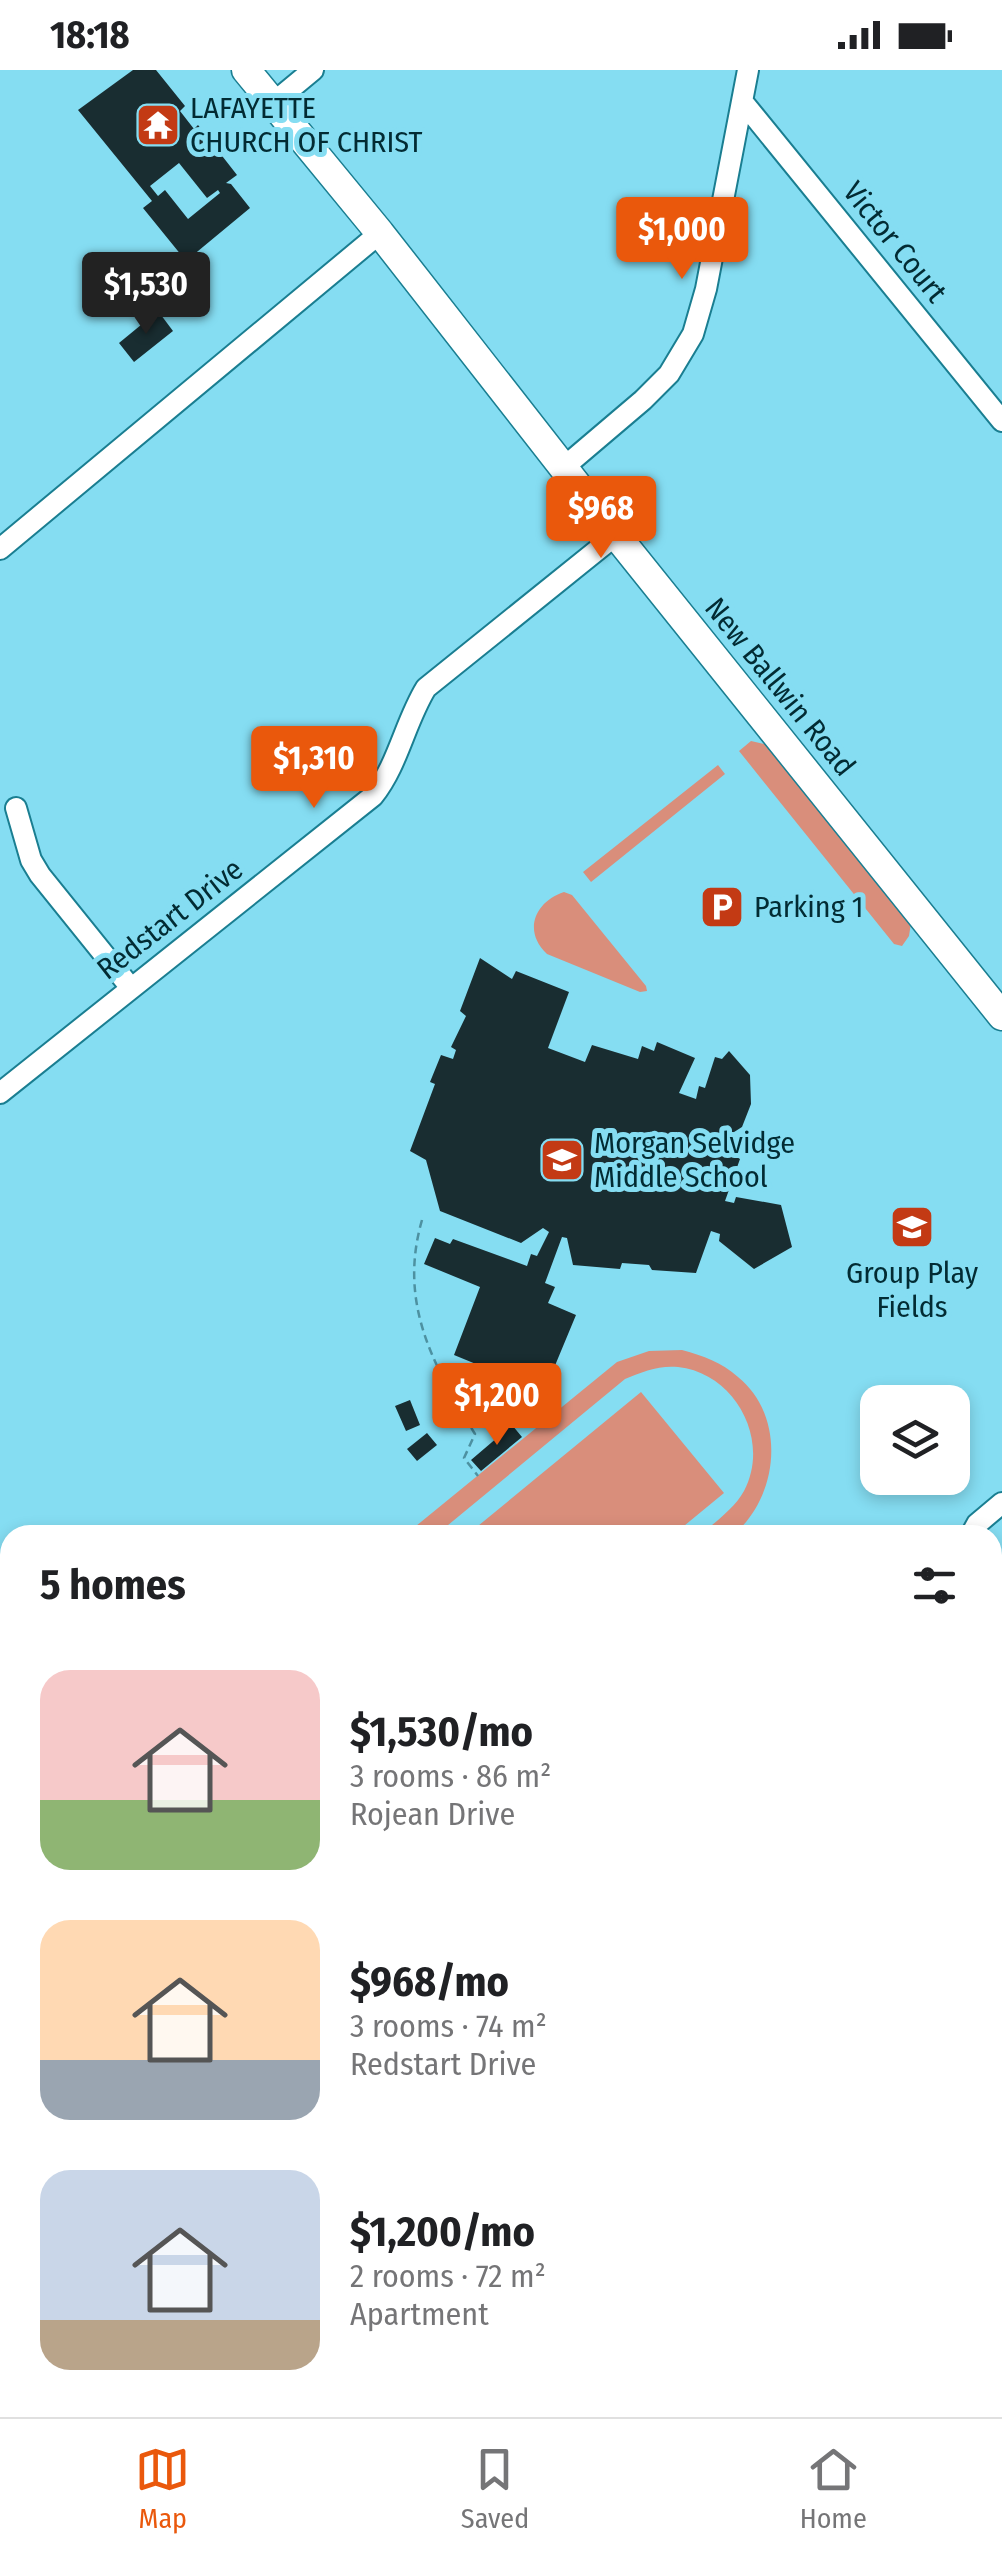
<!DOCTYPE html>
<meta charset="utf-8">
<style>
body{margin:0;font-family:"Fira Sans Condensed",sans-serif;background:#f6f6f6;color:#202124;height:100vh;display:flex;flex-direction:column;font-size:38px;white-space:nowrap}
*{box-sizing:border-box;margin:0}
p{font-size:32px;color:#757577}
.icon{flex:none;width:55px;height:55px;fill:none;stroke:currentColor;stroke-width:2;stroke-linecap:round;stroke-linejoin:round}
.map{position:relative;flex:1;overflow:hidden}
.details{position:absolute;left:0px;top:1455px;width:1002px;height:892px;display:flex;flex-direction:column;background:#fff;border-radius:30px 30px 0 0;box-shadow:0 5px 15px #0003}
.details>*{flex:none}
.buttons{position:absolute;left:860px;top:1315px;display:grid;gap:20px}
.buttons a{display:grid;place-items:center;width:110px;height:110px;border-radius:20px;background:#fff;box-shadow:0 5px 15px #0003;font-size:50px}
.price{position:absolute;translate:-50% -85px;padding:0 22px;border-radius:10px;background:#ea580c;color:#fff;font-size:32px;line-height:65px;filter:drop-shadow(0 2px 5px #0008)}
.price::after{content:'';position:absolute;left:50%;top:60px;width:30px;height:22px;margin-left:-15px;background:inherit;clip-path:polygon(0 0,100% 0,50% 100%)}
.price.active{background:#222;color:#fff}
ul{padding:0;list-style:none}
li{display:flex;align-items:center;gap:30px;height:250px;padding:0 40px}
li span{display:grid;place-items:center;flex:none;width:280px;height:200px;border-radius:30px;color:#555}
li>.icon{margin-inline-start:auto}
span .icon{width:120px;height:120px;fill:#fffc;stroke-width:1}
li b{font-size:42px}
h2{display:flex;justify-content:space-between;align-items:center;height:120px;padding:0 40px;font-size:42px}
.status{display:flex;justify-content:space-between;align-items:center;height:70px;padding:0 50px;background:#fff;direction:ltr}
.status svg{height:28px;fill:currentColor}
.menu{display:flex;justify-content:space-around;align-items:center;height:140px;border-top:2px solid #e0e0e0;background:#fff;font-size:28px;color:#757577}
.menu a{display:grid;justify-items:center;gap:5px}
.menu .active{color:#ea580c}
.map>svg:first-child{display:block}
.green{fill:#d98e7b}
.building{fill:#192d31;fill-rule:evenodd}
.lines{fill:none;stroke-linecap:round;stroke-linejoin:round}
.street-casing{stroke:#1a7e91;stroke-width:24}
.secondary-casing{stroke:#1a7e91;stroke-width:31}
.path{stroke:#4d91a1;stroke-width:2.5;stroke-dasharray:8 5;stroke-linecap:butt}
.street{stroke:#fff;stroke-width:20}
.secondary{stroke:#fff;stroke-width:28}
.labels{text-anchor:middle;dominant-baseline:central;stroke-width:10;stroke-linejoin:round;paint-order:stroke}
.poi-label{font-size:30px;fill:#022b33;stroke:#85ddf2;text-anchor:start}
.street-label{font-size:30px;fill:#022b33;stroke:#85ddf2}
</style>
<div class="status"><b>18:18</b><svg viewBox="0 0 49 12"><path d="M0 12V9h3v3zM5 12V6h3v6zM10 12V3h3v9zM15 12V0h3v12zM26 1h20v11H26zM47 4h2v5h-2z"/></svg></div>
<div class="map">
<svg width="1002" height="2347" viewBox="0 0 1002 2347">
<rect width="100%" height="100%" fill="#85ddf2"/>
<path class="green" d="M751 671 769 675 911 853 909 866 902 876 894 874 739 681Z
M718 695 725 704 591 812 583 802Z
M564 822 572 825 646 916 647 921 640 922 547 884C523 862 534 832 564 822Z
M682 1280C704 1286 721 1292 738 1307 787 1347 779 1427 733 1465H700C715 1452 734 1439 744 1421 771 1370 735 1303 678 1297 659 1295 642 1302 625 1309L436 1465H405L617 1292 649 1281Z
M641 1322 724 1423 673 1465H467Z
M0 1874 10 1882V2118L0 2126Z"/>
<path class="building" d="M133 0H156L185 36 180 41 194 59 198 55 237 105 226 113 231 114 250 138 186 191 143 138 152 131 78 40ZM179 93 207 128 218 120 220 123 188 149 165 120 158 126 150 116Z
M158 241 173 261 134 292 119 273Z
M480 888 512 909 516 901 569 922 548 978 585 992 592 975 638 989 642 976 654 981 657 972 695 988 679 1023 696 1029 699 1016 705 1018 715 987 722 989 729 981 750 1005 751 1034 742 1057 715 1074 740 1089 725 1131 734 1133 736 1127 781 1135 792 1177 754 1199 719 1171 720 1164 711 1161 696 1203 652 1200 649 1195 622 1193 620 1199 573 1195 567 1168 562 1167 545 1213 555 1217 548 1233 576 1245 544 1322 454 1285 480 1217 424 1194 435 1168 450 1174 453 1169 527 1196 531 1184 537 1186 549 1162 543 1158 521 1173 440 1141 426 1090 410 1081 435 1014 430 1012 441 985 453 989 456 980 451 977 466 946 460 941Z
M410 1330 420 1355 406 1361 395 1336Z
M512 1355 522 1367 481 1401 471 1390Z
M427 1363 437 1375 417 1391 407 1379Z"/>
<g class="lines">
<defs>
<path id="street" d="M742 31 1002 351
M272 34 313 0
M563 398 643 330 669 304 693 264 706 219 748 0
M0 479 380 163
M16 738 31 790 40 805 131 918
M0 1023 373 726C398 695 405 652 426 618L616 465
M971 1465 977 1454 1002 1433
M992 1708 1002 1701
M992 1785 1002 1797
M992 2107 1002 2119
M585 2338 592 2347
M903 2338 918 2347
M348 2347 360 2338"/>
<path id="secondary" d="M246 0 380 163 616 465 1002 946"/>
</defs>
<use href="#street" class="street-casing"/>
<use href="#secondary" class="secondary-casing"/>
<path class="path" d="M422 1150C398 1233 433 1295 475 1364L464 1388 478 1406
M0 2189 10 2194
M114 2338 119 2347"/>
<use href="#street" class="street"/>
<use href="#secondary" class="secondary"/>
</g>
<defs>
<symbol id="temple-square" viewBox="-11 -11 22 22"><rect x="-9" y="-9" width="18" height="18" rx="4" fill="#c33a14" stroke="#85ddf2"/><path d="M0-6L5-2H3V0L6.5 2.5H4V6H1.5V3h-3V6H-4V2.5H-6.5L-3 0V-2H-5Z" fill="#fff"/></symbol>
<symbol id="parking-square" viewBox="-11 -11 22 22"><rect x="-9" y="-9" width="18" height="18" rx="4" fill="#c33a14" stroke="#85ddf2"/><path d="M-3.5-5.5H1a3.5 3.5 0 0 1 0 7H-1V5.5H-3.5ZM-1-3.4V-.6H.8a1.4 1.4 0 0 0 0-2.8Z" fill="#fff"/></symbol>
<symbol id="school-square" viewBox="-11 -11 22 22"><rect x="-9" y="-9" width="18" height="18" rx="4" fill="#c33a14" stroke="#85ddf2"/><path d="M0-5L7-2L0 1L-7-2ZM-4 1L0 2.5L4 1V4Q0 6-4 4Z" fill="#fff"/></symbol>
</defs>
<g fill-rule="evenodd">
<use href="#temple-square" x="133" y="30" width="50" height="50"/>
<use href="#parking-square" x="697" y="812" width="50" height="50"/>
<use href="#school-square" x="537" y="1065" width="50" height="50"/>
<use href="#school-square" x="887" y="1132" width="50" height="50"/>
</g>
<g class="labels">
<g class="poi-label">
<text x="190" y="38">LAFAYETTE<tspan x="190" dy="34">CHURCH OF CHRIST</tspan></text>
<text x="754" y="837">Parking 1</text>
<text x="594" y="1073">Morgan Selvidge<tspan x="594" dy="34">Middle School</tspan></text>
<text x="912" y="1203" text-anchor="middle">Group Play<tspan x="912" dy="34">Fields</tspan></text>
</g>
<g class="street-label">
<text transform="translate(895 172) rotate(51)">Victor Court</text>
<text transform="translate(780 617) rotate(51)">New Ballwin Road</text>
<text transform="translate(170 849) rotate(-38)">Redstart Drive</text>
</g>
</g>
</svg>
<div class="buttons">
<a><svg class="icon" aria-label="layers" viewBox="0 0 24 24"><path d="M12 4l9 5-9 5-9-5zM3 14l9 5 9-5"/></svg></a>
</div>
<b class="price" style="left:682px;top:212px">$1,000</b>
<b class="price active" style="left:146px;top:267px">$1,530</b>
<b class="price" style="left:601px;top:491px">$968</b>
<b class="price" style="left:314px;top:741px">$1,310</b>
<b class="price" style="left:497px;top:1378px">$1,200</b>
<section class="details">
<h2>5 homes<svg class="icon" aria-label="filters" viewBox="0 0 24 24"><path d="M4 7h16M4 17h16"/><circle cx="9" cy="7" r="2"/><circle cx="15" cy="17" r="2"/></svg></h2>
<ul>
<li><span style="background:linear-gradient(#f6c9c9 65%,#8fb573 0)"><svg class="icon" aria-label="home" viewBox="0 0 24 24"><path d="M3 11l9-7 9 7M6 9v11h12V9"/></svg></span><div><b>$1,530/mo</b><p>3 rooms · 86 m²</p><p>Rojean Drive</p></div></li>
<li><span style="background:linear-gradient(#ffd9b3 70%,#9aa5b1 0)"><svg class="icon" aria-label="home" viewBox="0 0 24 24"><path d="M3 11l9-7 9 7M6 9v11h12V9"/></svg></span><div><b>$968/mo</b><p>3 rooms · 74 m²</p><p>Redstart Drive</p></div></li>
<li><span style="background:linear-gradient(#c9d6e8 75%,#b9a48a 0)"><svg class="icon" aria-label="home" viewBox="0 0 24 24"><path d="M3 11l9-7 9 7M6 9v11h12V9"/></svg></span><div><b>$1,200/mo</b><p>2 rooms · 72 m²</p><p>Apartment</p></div></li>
</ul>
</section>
</div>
<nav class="menu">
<a class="active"><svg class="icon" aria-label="map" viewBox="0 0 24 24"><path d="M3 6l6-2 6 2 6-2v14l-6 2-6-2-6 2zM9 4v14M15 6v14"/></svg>Map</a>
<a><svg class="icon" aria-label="saved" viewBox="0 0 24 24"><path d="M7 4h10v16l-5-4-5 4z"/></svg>Saved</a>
<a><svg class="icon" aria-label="home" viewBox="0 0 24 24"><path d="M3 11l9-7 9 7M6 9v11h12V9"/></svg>Home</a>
</nav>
